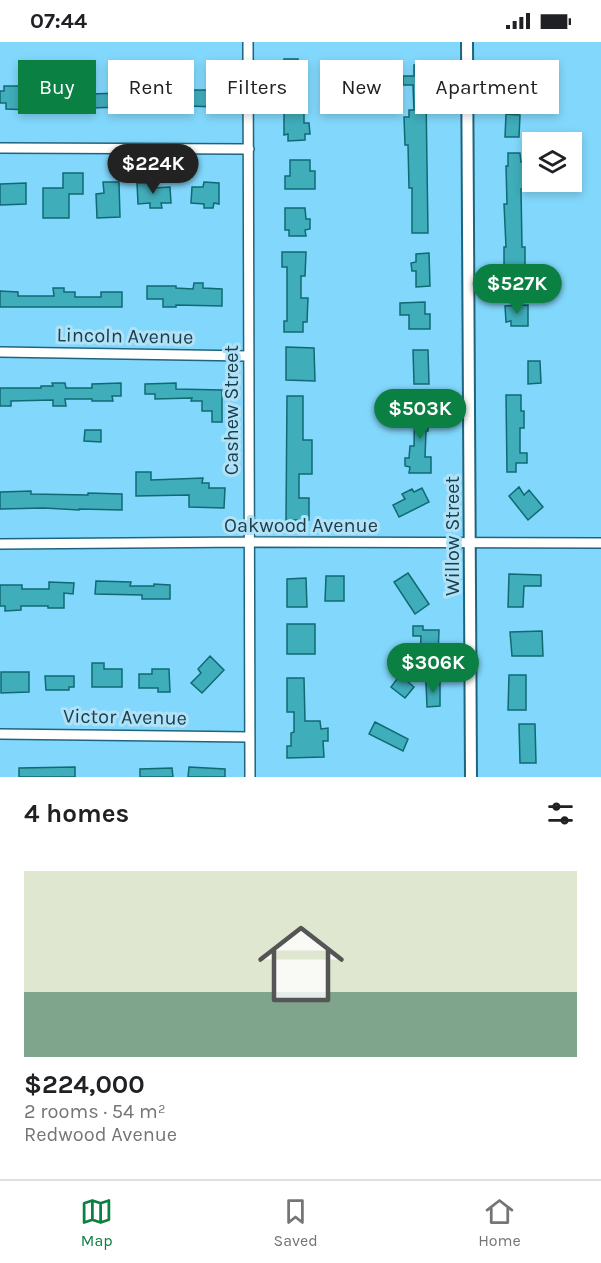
<!DOCTYPE html>
<meta charset="utf-8">
<style>
body{margin:0;font-family:Karla,sans-serif;background:#f6f6f6;color:#202124;height:100vh;display:flex;flex-direction:column;font-size:22px;white-space:nowrap}
*{box-sizing:border-box;margin:0}
p{font-size:20px;color:#757577}
.icon{flex:none;width:33px;height:33px;fill:none;stroke:currentColor;stroke-width:2;stroke-linecap:round;stroke-linejoin:round}
.map{position:relative;height:735px;overflow:hidden}
.drawer{display:flex;flex-direction:column;background:#fff;flex:1}
.drawer>*{flex:none}
.banner{position:absolute;left:18px;top:18px;width:566px;height:54px;display:flex;gap:12px}
.buttons{position:absolute;left:522px;top:90px;display:grid;gap:12px}
.buttons a{display:grid;place-items:center;width:60px;height:60px;border-radius:0px;background:#fff;box-shadow:0 3px 9px #0003;font-size:30px}
.price{position:absolute;translate:-50% -51px;padding:0 14px;border-radius:21px;background:#0b8043;color:#fff;font-size:20px;line-height:39px;filter:drop-shadow(0 2px 3px #0008)}
.price::after{content:'';position:absolute;left:50%;top:36px;width:18px;height:14px;margin-left:-9px;background:inherit;clip-path:polygon(0 0,100% 0,50% 100%)}
.price.current{background:#222;color:#fff}
ul{padding:0;list-style:none}
li{display:grid;align-content:center;gap:12px;height:318px;padding:0 24px}
li span{display:grid;place-items:center;height:186px;border-radius:0px;color:#555}
li>.icon{margin-inline-start:auto}
span .icon{width:108px;height:108px;fill:#fffc;stroke-width:1}
li b{font-size:26px}
h2{display:flex;justify-content:space-between;align-items:center;height:72px;padding:0 24px;font-size:26px}
.chip{padding:0 21px;border-radius:0px;background:#fff;box-shadow:0 3px 9px #0003;font-size:21px;line-height:54px}
.chip.current{background:#0b8043;color:#fff}
.status{display:flex;justify-content:space-between;align-items:center;height:42px;padding:0 30px;background:#fff;direction:ltr}
.status svg{height:16px;fill:currentColor}
.dock{display:flex;justify-content:space-around;align-items:center;height:84px;border-top:2px solid #e0e0e0;background:#fff;font-size:16px;color:#757577}
.dock a{display:grid;justify-items:center;gap:3px}
.dock .current{color:#0b8043}
.map>svg:first-child{display:block}
.building{fill:#40adba;stroke:#106973;stroke-width:1.5}
.lines{fill:none;stroke-linecap:round;stroke-linejoin:round}
.minor-casing{stroke:#1f647d;stroke-width:12}
.tertiary-casing{stroke:#1f647d;stroke-width:14}
.minor{stroke:#fff;stroke-width:9}
.tertiary{stroke:#fff;stroke-width:10}
.labels{text-anchor:middle;dominant-baseline:central;stroke-width:6;stroke-linejoin:round;paint-order:stroke}
.street-label{font-size:20px;fill:#183d4b;stroke:#b0e1f6}
</style>
<div class="status"><b>07:44</b><svg viewBox="0 0 49 12"><path d="M0 12V9h3v3zM5 12V6h3v6zM10 12V3h3v9zM15 12V0h3v12zM26 1h20v11H26zM47 4h2v5h-2z"/></svg></div>
<div class="map">
<svg width="601" height="735" viewBox="0 0 601 735">
<rect width="100%" height="100%" fill="#82d8fc"/>
<path class="building" d="M284 17H298V51H283Z
M142 20H154V37H168L169 57H155V65H143Z
M414 23H428L429 53H426L428 191H412V146H409L408 103H405L404 75H409V68H414L413 43H403V34H414Z
M505 25 523 26 522 53H504Z
M4 44H30V45H69L70 66H54V61L30 62V68L6 67V61H0V49H4Z
M189 48H218V65L188 64Z
M122 51 123 65 90 66 89 52Z
M284 71H304V81H309L310 92H305V98L288 99V92L284 93Z
M506 72 520 73 519 95H505Z
M508 111H520L521 120H527L528 147H521L522 205H525V244H504V205H506L504 162H507L506 124H508Z
M290 118H310V129H315V147H285V134H290Z
M63 131H83V152H69V176H43V146H63Z
M103 140H119L120 175 97 176 96 152 104 151Z
M204 140 219 141V162L214 161 213 166H204V162L191 161 192 145H203Z
M26 141V162L0 163V142Z
M137 141H153V146L170 145 171 161H161L162 166H150V161L138 162Z
M285 166H305L306 177H310V187L305 188 306 194H289V188H285Z
M282 210H306L305 234H301V256H308L307 280H303V290H284V279H287V225H282Z
M429 211 430 244 416 245V229H412L411 221 416 220V212Z
M194 241H203V246L222 247V264L176 263V265H163V257H147V244H176V246L193 247Z
M53 246H64V250H75V255H101V250H122V265H0V249L18 250V254H54Z
M425 260V272H430V287H409V273H400V261Z
M528 263V284H511V279L506 280 505 264Z
M286 305 314 306 315 339 286 338Z
M413 308H428L429 342H414Z
M528 319H540L541 341 528 342Z
M52 341H65L66 346H92V342L121 341V354H112L113 359H92V357H65L66 364H53V358L11 359V364H0V346H41V344H53Z
M176 341V347L222 348V380H212V369H202V359H191L192 356 155 357V352H145V342Z
M506 353H521V369H524V386H520V411H527V421H516V430H507Z
M287 354H303V398H312V432H299V456H309V478H286Z
M415 357 429 358 428 389H426L425 415H431V431H409L410 425 405 424V416H409L410 404H414Z
M85 388H101V400L84 399Z
M136 430H151V438L203 436 202 441H209V446H225L224 466 189 465V453L136 454Z
M519 445 524 453 529 448 543 465 528 478 509 454Z
M422 446 429 460 399 475 393 463 405 457 402 452 412 447 414 450Z
M31 449V452L88 453V451L122 452V468L79 467V468L44 466 0 467V450Z
M408 531 429 562 415 572 394 540Z
M509 532 541 533V544H524L523 565H508Z
M326 534H344V559H325Z
M306 536 307 565H287V537Z
M96 539 131 540 130 544H154V542L170 543V557H142V553L95 552Z
M49 540 74 541 73 552 64 551V566H48V564H21V568L5 569V564H0V543H22V547H49Z
M287 582H315V612H287Z
M413 584H423V588H439L438 614H420L421 594H413Z
M542 589 543 614H512L510 590Z
M210 614 224 628 202 651 191 641 201 631 198 627Z
M92 621H104V627H122V645H92Z
M152 627H169L170 650H158V646H139V632H152Z
M1 630H29V650L1 651Z
M400 633 414 645 405 656 391 645Z
M509 633H526V668H508Z
M45 634H74V645H69V648H46Z
M287 636H304L305 679H320L321 687 328 686V699H323L324 715 287 716V704H291V691L294 690V670H287Z
M440 639V664L427 665 426 640Z
M375 680 408 697 403 709 369 692Z
M519 682H535L536 721H520Z
M75 725V735H19V726Z
M189 725 225 727V735H188Z
M172 726 173 735H140V727Z"/>
<g class="lines">
<defs>
<path id="minor" d="M248 0 250 735
M0 106 249 107
M0 310 249 314
M0 502 250 500 601 501
M0 692 250 695"/>
<path id="tertiary" d="M467 0 471 735"/>
</defs>
<use href="#minor" class="minor-casing"/>
<use href="#tertiary" class="tertiary-casing"/>
<use href="#minor" class="minor"/>
<use href="#tertiary" class="tertiary"/>
</g>
<g class="labels">
<g class="street-label">
<text transform="translate(125 294) rotate(1)">Lincoln Avenue</text>
<text transform="translate(231 368) rotate(-90)">Cashew Street</text>
<text x="301" y="483">Oakwood Avenue</text>
<text transform="translate(452 494) rotate(-90)">Willow Street</text>
<text transform="translate(125 675) rotate(1)">Victor Avenue</text>
</g>
</g>
</svg>
<div class="buttons">
<a><svg class="icon" aria-label="layers" viewBox="0 0 24 24"><path d="M12 4l9 5-9 5-9-5zM3 14l9 5 9-5"/></svg></a>
</div>
<b class="price current" style="left:153px;top:153px">$224K</b>
<b class="price" style="left:517px;top:273px">$527K</b>
<b class="price" style="left:420px;top:398px">$503K</b>
<b class="price" style="left:433px;top:652px">$306K</b>
<div class="banner">
<a class="chip current">Buy</a>
<a class="chip">Rent</a>
<a class="chip">Filters</a>
<a class="chip">New</a>
<a class="chip">Apartment</a>
</div>
</div>
<section class="drawer">
<h2>4 homes<svg class="icon" aria-label="filters" viewBox="0 0 24 24"><path d="M4 7h16M4 17h16"/><circle cx="9" cy="7" r="2"/><circle cx="15" cy="17" r="2"/></svg></h2>
<ul>
<li><span style="background:linear-gradient(#dfe7d0 65%,#7fa58c 0)"><svg class="icon" aria-label="home" viewBox="0 0 24 24"><path d="M3 11l9-7 9 7M6 9v11h12V9"/></svg></span><div><b>$224,000</b><p>2 rooms · 54 m²</p><p>Redwood Avenue</p></div></li>
</ul>
</section>
<nav class="dock">
<a class="current"><svg class="icon" aria-label="map" viewBox="0 0 24 24"><path d="M3 6l6-2 6 2 6-2v14l-6 2-6-2-6 2zM9 4v14M15 6v14"/></svg>Map</a>
<a><svg class="icon" aria-label="saved" viewBox="0 0 24 24"><path d="M7 4h10v16l-5-4-5 4z"/></svg>Saved</a>
<a><svg class="icon" aria-label="home" viewBox="0 0 24 24"><path d="M3 11l9-7 9 7M6 9v11h12V9"/></svg>Home</a>
</nav>
